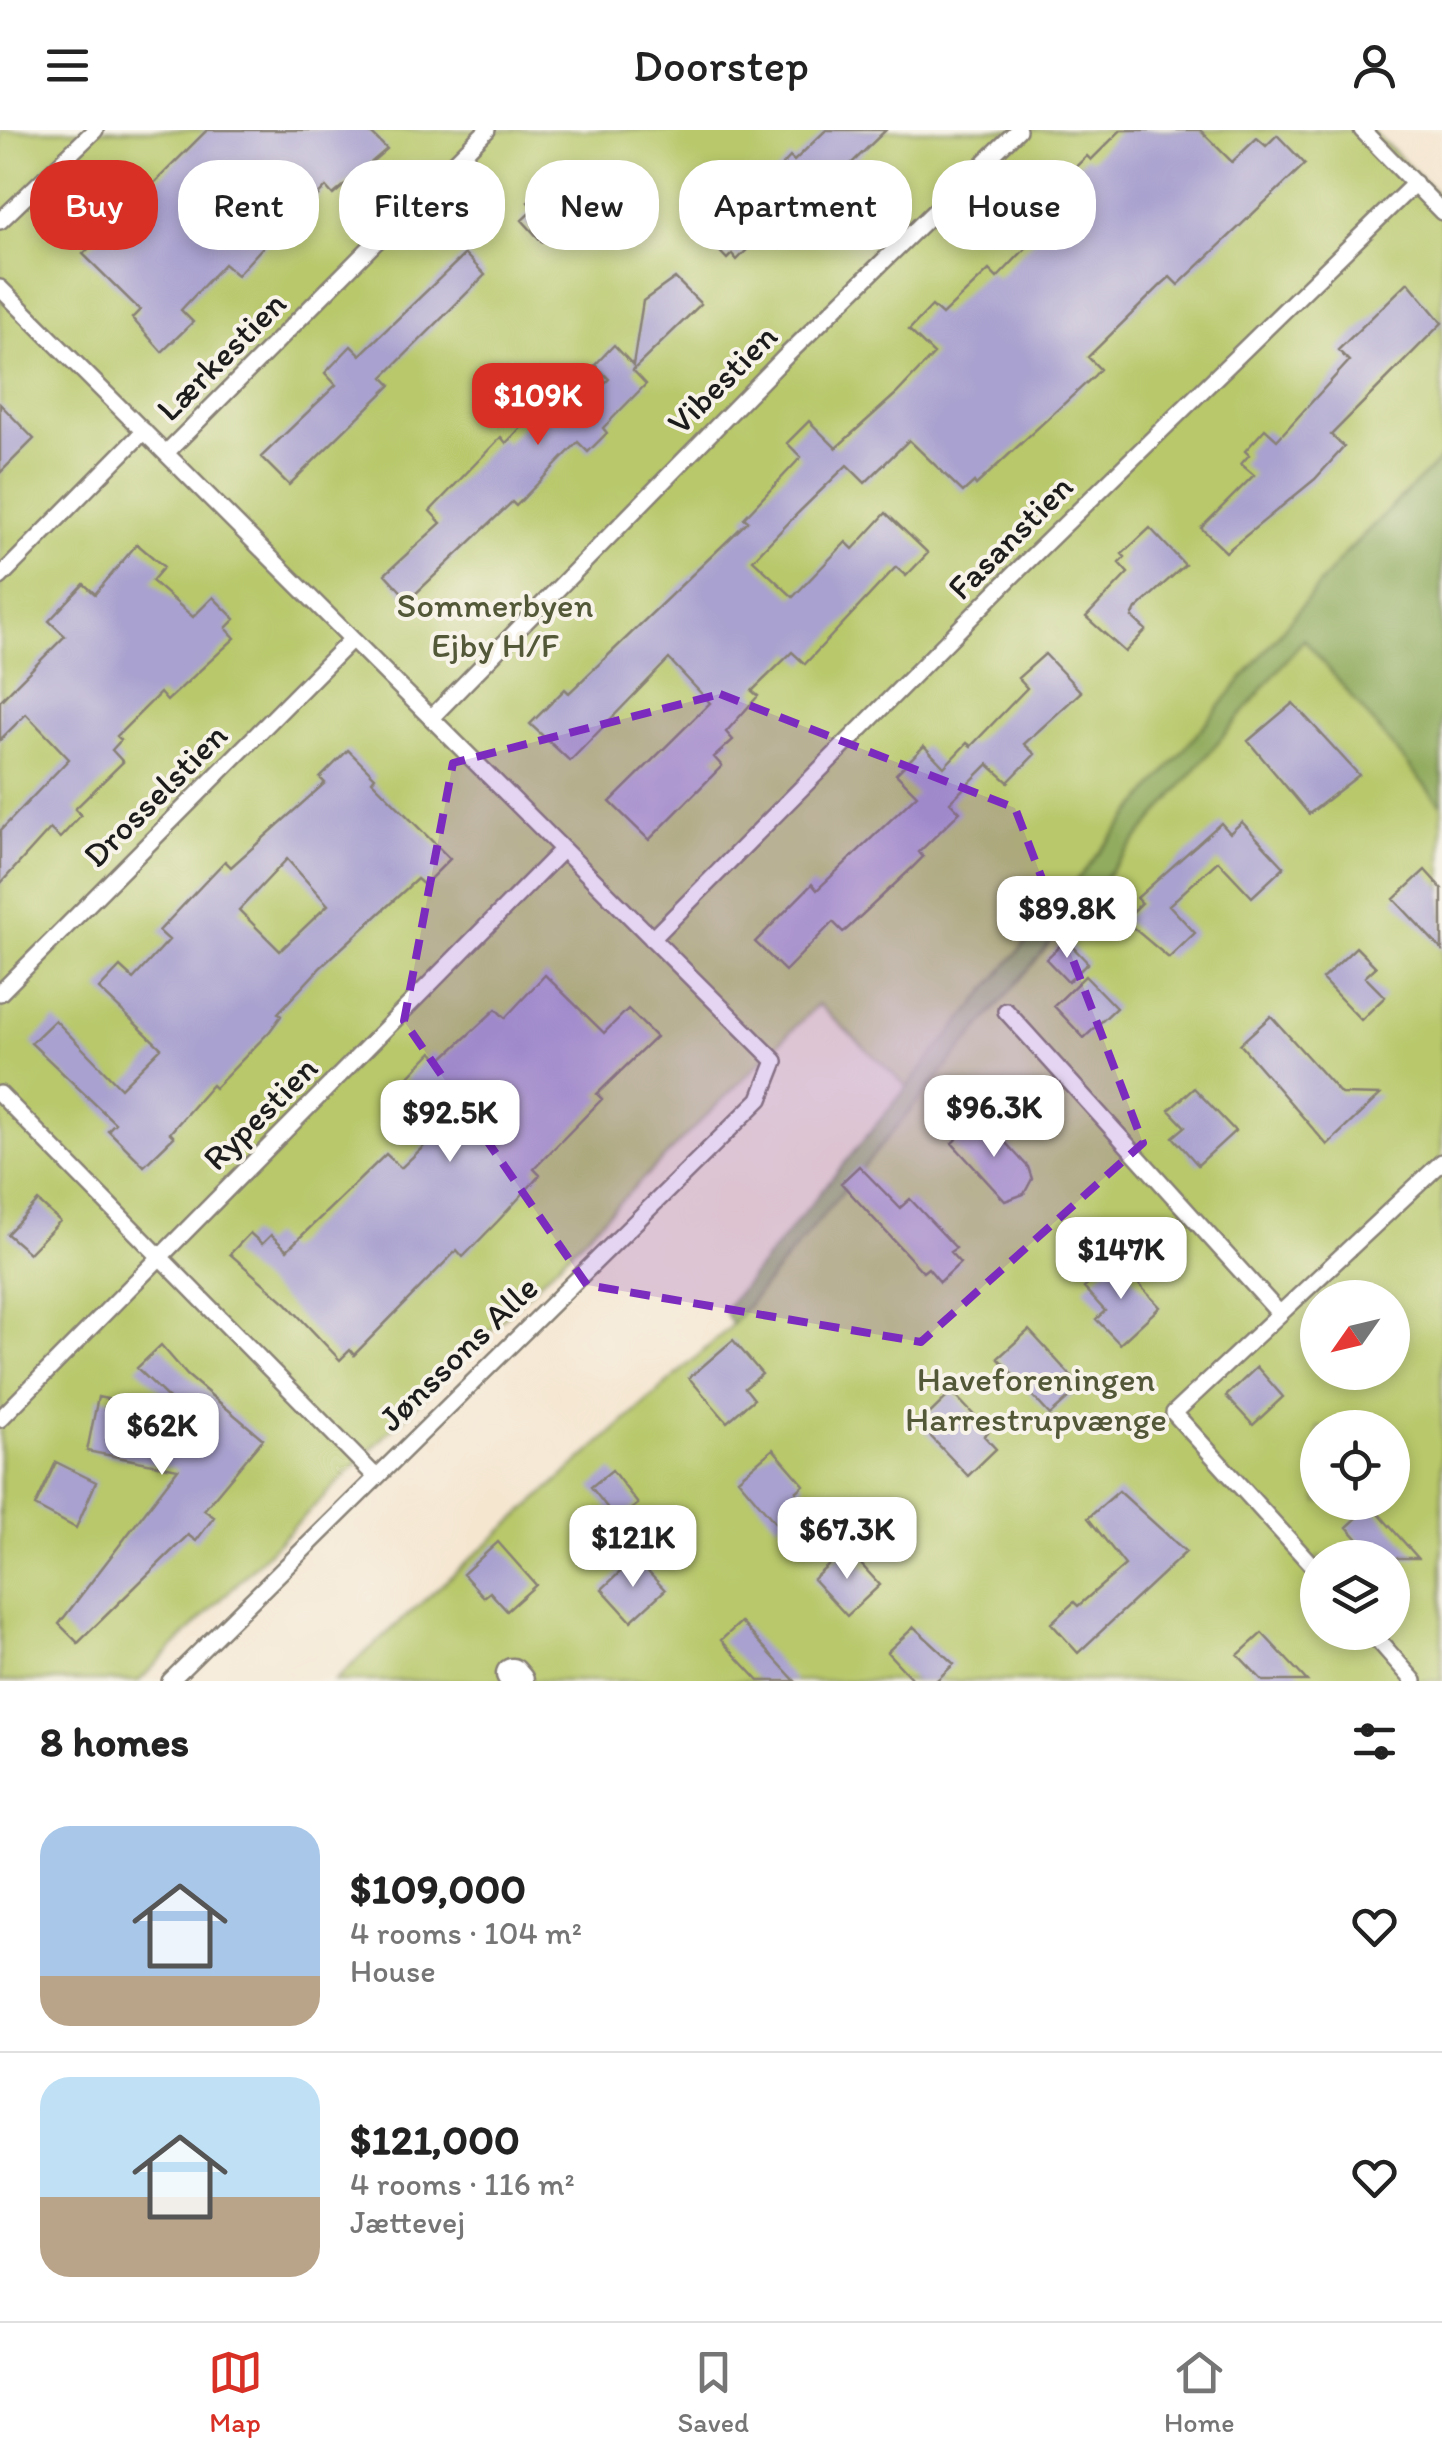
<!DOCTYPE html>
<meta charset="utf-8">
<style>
body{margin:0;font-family:Itim,sans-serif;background:#f2f2f2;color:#222;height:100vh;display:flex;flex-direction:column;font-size:38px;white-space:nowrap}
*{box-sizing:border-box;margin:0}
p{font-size:32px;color:#767676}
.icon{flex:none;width:55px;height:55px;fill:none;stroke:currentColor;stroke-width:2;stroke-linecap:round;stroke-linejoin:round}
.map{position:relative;height:1551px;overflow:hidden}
.drawer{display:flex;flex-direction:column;background:#fff;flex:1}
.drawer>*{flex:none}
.banner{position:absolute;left:30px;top:30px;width:1382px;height:90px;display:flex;gap:20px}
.needle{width:65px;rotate:236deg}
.buttons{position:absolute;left:1300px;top:1150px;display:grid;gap:20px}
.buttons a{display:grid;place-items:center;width:110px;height:110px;border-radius:50%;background:#fff;box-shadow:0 5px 15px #0003;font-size:50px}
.price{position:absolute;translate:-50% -85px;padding:0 22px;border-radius:20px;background:#fff;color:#222;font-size:32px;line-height:65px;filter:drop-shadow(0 2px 5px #0008)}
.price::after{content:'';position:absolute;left:50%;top:60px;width:30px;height:22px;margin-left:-15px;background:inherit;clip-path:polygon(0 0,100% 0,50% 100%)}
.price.on{background:#d93025;color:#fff}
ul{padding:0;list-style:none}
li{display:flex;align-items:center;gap:30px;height:250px;padding:0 40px}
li+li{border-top:2px solid #e0e0e0}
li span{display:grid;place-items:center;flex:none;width:280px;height:200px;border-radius:30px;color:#555}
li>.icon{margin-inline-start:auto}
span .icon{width:120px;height:120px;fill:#fffc;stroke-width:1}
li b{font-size:42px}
h2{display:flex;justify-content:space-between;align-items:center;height:120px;padding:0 40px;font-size:42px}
.chip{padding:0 35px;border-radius:40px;background:#fff;box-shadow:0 5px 15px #0003;font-size:35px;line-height:90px}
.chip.on{background:#d93025;color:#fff}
header{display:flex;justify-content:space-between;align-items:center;height:130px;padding:0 40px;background:#fff;font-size:45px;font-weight:600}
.tab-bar{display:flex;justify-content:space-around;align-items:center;height:140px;border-top:2px solid #e0e0e0;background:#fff;font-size:28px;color:#767676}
.tab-bar a{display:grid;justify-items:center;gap:5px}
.tab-bar .on{color:#d93025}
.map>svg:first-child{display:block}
.green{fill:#b8c86b;stroke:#6a7244;stroke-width:2.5;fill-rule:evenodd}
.forest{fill:#92ac5f;stroke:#57643e;stroke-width:2.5}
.building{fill:#a9a1cf;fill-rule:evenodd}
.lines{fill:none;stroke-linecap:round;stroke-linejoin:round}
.service-casing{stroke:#888176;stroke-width:20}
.minor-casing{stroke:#888176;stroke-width:35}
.service{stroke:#fff;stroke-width:15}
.minor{stroke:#fff;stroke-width:30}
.marked{fill:#7b2cbf;fill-opacity:0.2;stroke:#7b2cbf;stroke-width:8;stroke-dasharray:20 12;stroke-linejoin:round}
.labels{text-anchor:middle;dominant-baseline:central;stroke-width:8;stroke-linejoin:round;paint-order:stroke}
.street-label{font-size:35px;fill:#1c1c1c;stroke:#f7f3e8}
.park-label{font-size:35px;fill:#535838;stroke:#f7f3e8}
</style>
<header><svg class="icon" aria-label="menu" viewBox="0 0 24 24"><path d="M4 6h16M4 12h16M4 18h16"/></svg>Doorstep<svg class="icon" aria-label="person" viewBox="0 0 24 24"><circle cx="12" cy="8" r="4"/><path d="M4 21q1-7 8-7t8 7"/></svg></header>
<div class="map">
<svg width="1442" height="1551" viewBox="0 0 1442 1551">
<rect width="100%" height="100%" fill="#f7f3e8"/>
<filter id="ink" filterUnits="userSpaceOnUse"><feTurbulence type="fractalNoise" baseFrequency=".01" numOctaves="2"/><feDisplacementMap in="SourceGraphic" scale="20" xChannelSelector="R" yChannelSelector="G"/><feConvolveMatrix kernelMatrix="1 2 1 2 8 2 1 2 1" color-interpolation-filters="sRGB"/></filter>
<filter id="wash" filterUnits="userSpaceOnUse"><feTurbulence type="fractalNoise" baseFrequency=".0048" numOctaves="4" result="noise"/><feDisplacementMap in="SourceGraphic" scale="40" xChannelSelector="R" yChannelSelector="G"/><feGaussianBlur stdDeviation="2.25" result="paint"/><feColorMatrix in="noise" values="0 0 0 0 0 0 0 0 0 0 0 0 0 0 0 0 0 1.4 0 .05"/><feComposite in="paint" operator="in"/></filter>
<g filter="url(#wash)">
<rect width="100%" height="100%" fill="#f5e6d0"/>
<path class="green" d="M0 0H1371L1442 69V327L1348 420 907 957 818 874 139 1551H0Z
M1304 509 1442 676V1551H334L727 1200ZM1318 1168H1392V1242H1318ZM1318 1298H1392V1372H1318ZM1318 1428H1392V1502H1318Z"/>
<path class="forest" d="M1442 327V676L1304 509 732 1194 724 1180 1343 426Z"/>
<g id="blocks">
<path class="building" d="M207 0H368L387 19 333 65 326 57 289 96 285 93 237 145 224 134 181 180 193 192 162 222 132 188 140 180 83 124Z
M826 0H886L791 92 782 84 737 130 732 124 727 129 698 99 728 68 732 72 742 63 750 71 790 27 794 31Z
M1121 0H1200L1232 32 1257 8 1266 16 1277 5 1305 34 1178 155 1170 147 1162 154 1088 227 1100 239 1094 246 976 355 974 352 963 362 909 310 865 353 847 335 798 383 753 430 793 467 846 412 853 419 886 383 928 423 906 446 896 437 805 534 792 522 752 561 758 566 726 602 733 610 714 627 722 636 649 710 610 672 710 573 669 529 570 631 530 594 565 559 569 563 748 391 744 388 801 327 787 313 809 291 836 318 897 263 934 224 909 200 932 176 942 185 989 140 997 148 1075 67 1061 53 1067 45 1087 26 1091 30Z
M555 46 581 73 542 112 522 90 534 79 528 72Z
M465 124 485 145 383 247 391 255 289 355 261 327 336 255 325 243 351 216 360 225Z
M675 148 701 174 633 240 646 254 603 298 607 303 588 322 578 312 516 376 512 372 409 470 385 444 441 393 430 381 501 307 506 313 550 268 570 288 609 249 595 235 614 215 633 235 643 171Z
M1408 152 1442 193 1331 305 1344 317 1315 349 1226 422 1201 398 1254 345 1241 334 1249 325 1245 321 1265 299 1277 310 1349 231 1338 220Z
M0 274 34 309 0 343Z
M1150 398 1185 435 1136 479 1132 487 1146 500 1125 522 1086 487 1128 443 1119 433 1125 427 1122 424Z
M137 414 164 437 152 451 193 487 213 467 235 489 226 498 235 508 167 571 160 563 117 606 121 610 112 620 123 632 75 679 81 685 60 708 50 699 0 754V701L69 629 26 584 0 610V571L65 506 49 491 84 454 95 464Z
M1045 524 1081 562 1024 614 1035 624 1008 652 988 634 950 672 960 682 919 722 923 727 913 737 846 800 843 802 833 792 785 841 755 812 812 754 817 760 917 665 896 644 924 616 944 637 967 613 971 616 1027 558 1018 548Z
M1293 573 1359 645 1309 684 1248 611Z
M348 620 375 647 372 651 450 729 424 755 417 749 321 837 278 883 281 886 270 901 215 958 212 955 170 1003 174 1007 144 1036 108 1000 115 993 31 913 55 890 121 958 161 918 99 859 120 837 133 849 169 810 159 801 206 751 225 731 231 737 325 653 320 648ZM287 729 328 775 280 821 239 780Z
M1242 692 1284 737 1252 767 1218 731 1169 775 1195 803 1169 828 1124 790 1142 773 1137 768 1221 693 1230 703Z
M1425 740 1442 759V820L1394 769Z
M1066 810 1088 833 1068 852 1046 829Z
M1356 817 1376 837 1365 847 1385 867 1361 890 1322 849Z
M545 845 604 903 628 879 656 907 597 964 602 969 534 1039 540 1045 498 1091 463 1127 457 1120 354 1225 350 1220 340 1230 286 1173 230 1124 250 1103 262 1114 271 1105 287 1120 386 1024 401 1038 443 998 413 969 412 956 406 949 432 922 441 930 496 879 505 888Z
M1085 846 1116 878 1084 908 1054 876Z
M1271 886 1341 964 1380 965 1327 1015 1240 914Z
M1194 958 1235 1001 1198 1035 1173 1007 1185 997 1169 980Z
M981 986 1028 1037 1032 1049 1024 1064 1005 1071 952 1013Z
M859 1036 900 1078 910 1069 956 1118 950 1122 960 1133 940 1152 928 1138 923 1142 841 1053Z
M38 1071 60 1091 29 1123 7 1104Z
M1116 1130 1160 1177 1120 1214 1096 1189 1105 1181 1084 1158Z
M1029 1200 1081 1257 1050 1285 998 1228Z
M733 1210 762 1244 745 1258 754 1269 727 1292 689 1248Z
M161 1215 187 1245 263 1309 204 1380 214 1387 196 1411 188 1405 78 1513 59 1494 178 1339 87 1321 98 1267 187 1286 137 1238Z
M1257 1237 1283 1267 1253 1295 1226 1266Z
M952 1262 989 1301 984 1306 996 1319 968 1346 919 1294Z
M773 1319 804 1355 796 1362 804 1372 777 1395 738 1349Z
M56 1332 96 1352 76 1398 35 1376Z
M612 1340 638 1374 617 1390 591 1357Z
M1119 1361 1186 1422 1078 1523 1051 1493 1074 1472 1078 1476 1125 1435 1088 1388Z
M1371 1375 1418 1428H1375L1347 1397Z
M498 1412 536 1455 507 1481 490 1462 484 1467 463 1444Z
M847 1419 880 1455 847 1486 813 1449Z
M635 1428 665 1460 631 1491 602 1459Z
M741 1492 795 1551H759L721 1510Z
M914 1497 954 1534 936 1551H914L887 1522Z
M1262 1503 1307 1551H1263L1238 1525Z"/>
</g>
</g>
<g filter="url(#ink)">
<use href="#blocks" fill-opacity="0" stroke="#888176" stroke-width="2.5"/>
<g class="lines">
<defs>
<path id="service" d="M1362 0 1442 82
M0 91 95 0
M0 158 775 931 760 969 170 1551
M166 323 487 0
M0 447 144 301
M431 588 787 225 1018 0
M652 809 1010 448 1415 53
M0 863 352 509
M1006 881 1279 1183
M0 964 375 1346
M0 1289 563 719
M1318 1442 1174 1283 1442 1032
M1371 1502 1414 1551"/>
<path id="minor" d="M512 1544 518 1551"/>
</defs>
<use href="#service" class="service-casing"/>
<use href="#minor" class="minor-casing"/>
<use href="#service" class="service"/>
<use href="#minor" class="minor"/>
</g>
</g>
<path class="marked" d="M720 564 1015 678 1143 1013 921 1212 587 1155 404 891 453 633Z"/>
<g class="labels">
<g class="street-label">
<text transform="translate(221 226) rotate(-45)">Lærkestien</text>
<text transform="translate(722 249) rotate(-45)">Vibestien</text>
<text transform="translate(1010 407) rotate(-45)">Fasanstien</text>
<text transform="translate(155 665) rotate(-45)">Drosselstien</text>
<text transform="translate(260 983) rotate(-45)">Rypestien</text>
<text transform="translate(458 1223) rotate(-44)">Jønssons Alle</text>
</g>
<g class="park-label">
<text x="495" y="475">Sommerbyen<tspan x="495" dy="40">Ejby H/F</tspan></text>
<text x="1036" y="1249">Haveforeningen<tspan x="1036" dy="40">Harrestrupvænge</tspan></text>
</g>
</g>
</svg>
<div class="buttons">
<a><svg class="needle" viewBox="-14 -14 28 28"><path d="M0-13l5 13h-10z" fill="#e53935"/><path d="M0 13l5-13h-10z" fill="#767676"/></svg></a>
<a><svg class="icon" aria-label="locate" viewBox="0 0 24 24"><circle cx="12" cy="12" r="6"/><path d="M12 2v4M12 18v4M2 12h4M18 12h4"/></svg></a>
<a><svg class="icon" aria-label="layers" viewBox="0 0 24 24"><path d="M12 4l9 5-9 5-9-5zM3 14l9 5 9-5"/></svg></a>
</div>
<b class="price on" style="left:538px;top:318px">$109K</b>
<b class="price" style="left:1067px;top:831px">$89.8K</b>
<b class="price" style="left:994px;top:1030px">$96.3K</b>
<b class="price" style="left:450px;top:1035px">$92.5K</b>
<b class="price" style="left:1121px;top:1172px">$147K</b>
<b class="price" style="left:162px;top:1348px">$62K</b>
<b class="price" style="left:847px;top:1452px">$67.3K</b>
<b class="price" style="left:633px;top:1460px">$121K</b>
<div class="banner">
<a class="chip on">Buy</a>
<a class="chip">Rent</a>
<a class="chip">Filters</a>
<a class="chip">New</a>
<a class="chip">Apartment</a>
<a class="chip">House</a>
</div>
</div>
<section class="drawer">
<h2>8 homes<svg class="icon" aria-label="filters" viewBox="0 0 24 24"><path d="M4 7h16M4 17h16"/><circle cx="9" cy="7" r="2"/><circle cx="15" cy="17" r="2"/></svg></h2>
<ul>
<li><span style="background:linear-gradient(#a9c7e8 75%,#b9a48a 0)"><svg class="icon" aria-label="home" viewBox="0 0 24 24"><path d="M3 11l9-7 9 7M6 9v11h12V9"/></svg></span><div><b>$109,000</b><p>4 rooms · 104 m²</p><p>House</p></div><svg class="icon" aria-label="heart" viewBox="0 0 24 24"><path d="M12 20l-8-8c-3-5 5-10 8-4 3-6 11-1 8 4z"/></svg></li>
<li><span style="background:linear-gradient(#bfe0f5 60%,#b9a48a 0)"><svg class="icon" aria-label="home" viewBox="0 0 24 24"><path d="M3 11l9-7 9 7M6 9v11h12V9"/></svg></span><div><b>$121,000</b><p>4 rooms · 116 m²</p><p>Jættevej</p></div><svg class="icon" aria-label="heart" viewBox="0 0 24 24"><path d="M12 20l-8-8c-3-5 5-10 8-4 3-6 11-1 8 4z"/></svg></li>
</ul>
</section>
<nav class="tab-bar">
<a class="on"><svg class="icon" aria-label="map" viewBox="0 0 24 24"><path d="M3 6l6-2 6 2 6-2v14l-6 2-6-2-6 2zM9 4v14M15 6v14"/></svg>Map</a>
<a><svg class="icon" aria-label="saved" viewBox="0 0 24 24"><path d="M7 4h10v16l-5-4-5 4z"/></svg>Saved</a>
<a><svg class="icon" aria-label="home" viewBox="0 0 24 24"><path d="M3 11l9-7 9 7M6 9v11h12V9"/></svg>Home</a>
</nav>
